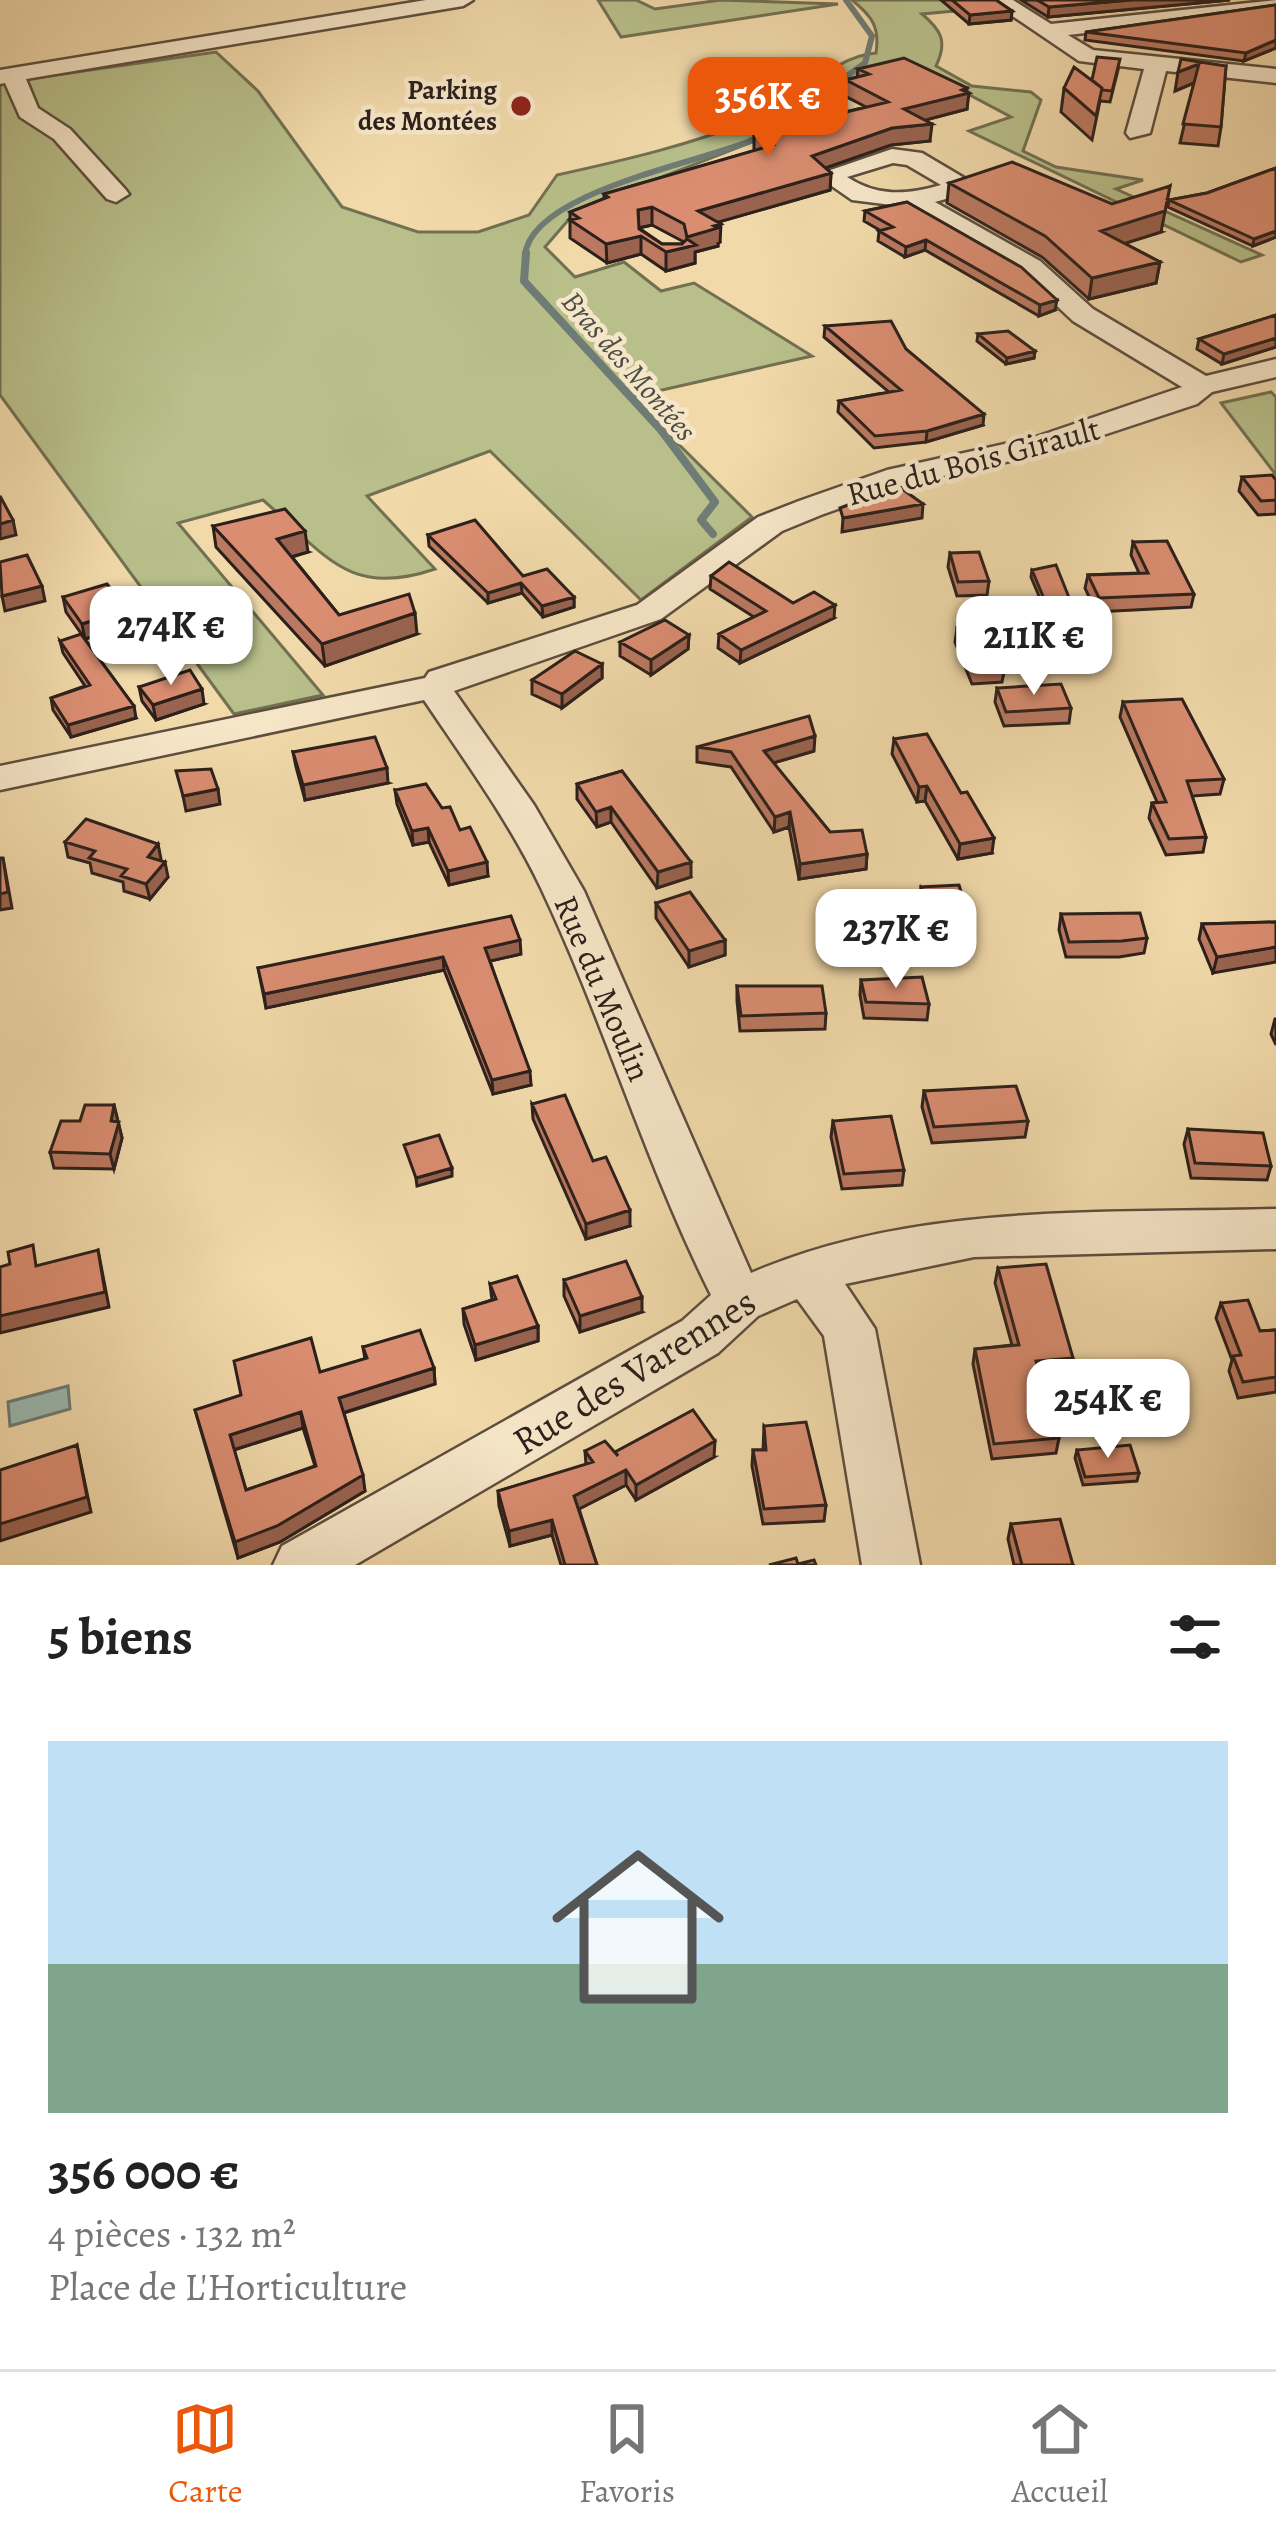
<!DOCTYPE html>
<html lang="fr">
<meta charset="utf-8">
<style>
body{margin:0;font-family:Alegreya,serif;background:#f6f6f6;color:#222;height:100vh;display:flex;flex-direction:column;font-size:45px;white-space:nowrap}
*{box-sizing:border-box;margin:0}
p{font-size:39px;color:#767676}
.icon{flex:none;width:66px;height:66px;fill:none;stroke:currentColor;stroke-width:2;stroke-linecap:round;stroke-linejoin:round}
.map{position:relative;height:1565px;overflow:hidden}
.side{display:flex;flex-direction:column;background:#fff;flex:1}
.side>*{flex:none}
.price{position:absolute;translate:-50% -102px;padding:0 27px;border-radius:24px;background:#fff;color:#222;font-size:39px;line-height:78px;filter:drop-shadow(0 3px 6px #0008)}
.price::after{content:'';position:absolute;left:50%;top:72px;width:36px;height:27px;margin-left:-18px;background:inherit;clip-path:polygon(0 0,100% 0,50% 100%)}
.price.current{background:#ea580c;color:#fff}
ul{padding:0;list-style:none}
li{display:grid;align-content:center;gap:24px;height:636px;padding:0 48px}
li span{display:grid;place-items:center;height:372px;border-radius:0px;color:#555}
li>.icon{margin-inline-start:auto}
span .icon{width:216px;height:216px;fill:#fffc;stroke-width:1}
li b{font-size:51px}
h2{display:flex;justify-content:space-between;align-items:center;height:144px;padding:0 48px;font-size:51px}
.tabs{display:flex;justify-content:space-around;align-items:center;height:168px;border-top:3px solid #e0e0e0;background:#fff;font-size:33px;color:#767676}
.tabs a{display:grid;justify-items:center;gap:6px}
.tabs .current{color:#ea580c}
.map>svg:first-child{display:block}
.green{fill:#b8bf8a;stroke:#727052;stroke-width:3}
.water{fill:#9cb9b1;stroke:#6f7c75;stroke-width:3}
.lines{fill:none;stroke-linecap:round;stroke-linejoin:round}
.stream-far1{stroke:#6f7c75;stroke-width:6}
.stream{stroke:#6f7c75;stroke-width:8}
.minor-casing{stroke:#5d4e3f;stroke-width:5}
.minor{fill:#f6e6c8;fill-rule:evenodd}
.wall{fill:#bb7961;stroke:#2c201b;stroke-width:3;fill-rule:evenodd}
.shaded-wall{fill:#99634f;stroke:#2c201b;stroke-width:3}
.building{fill:#da8d71;stroke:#2c201b;stroke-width:3;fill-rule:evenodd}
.poi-dot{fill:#8f2418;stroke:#f6e6c8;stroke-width:4.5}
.labels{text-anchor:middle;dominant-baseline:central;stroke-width:9;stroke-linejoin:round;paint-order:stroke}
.far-poi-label{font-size:27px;font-weight:bold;fill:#2c201b;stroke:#f6e6c8;text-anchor:end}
.far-water-label{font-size:30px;font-style:italic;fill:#4e4e48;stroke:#f6e6c8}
.street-label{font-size:33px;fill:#2c201b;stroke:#f6e6c8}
.near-street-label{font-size:39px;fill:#2c201b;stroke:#f6e6c8}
</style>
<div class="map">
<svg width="1276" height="1565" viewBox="0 0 1276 1565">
<rect width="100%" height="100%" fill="#f1d9aa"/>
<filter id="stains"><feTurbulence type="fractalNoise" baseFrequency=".00167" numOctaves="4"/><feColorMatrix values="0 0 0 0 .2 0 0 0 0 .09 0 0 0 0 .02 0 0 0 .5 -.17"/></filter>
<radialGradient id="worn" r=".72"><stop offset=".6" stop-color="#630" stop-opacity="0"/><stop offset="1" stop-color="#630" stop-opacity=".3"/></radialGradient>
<path class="green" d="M598 0H636L655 9 721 0 838 4 621 37Z
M852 0H955L988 8 922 14C941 30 948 41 936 66L972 86 1031 92 1041 100 1023 151 1056 167 1143 180 1116 189 1262 255 1241 262 969 131 1011 117 962 91 871 72 793 126 577 210 545 247 575 277 624 262 661 291 694 283 812 356 631 397 752 517 641 600 490 451 367 496 435 569C348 599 324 553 263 500L178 523 323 695 234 714 0 395V83L216 52 258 91 342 207 418 232H478L529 215 557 175C625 160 690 145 755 119 797 102 832 56 876 53 880 27 872 16 852 0Z
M1271 392 1276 397V475L1221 403Z"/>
<path class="water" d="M68 1386 70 1409 10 1426 8 1402Z"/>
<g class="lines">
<path class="stream-far1" d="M525 256C529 193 701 162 750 141 794 122 826 90 865 63L872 36 846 0"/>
<path class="stream" d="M526 253 524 281 661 430 715 502 701 520 713 534"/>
<defs>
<path id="minor" d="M426 0H473L463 6 26 79 38 108 70 129 125 189 129 194 116 202 107 199 54 139 20 117 5 83 0 84V70Z
M989 0H1013L1051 24 1276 0V11L1270 12 1068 35 1093 50 1276 69V83L1166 71 1150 133 1130 138 1126 133 1144 69 1079 61Z
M892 149 922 153 971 182V192L935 202 1040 261 1093 309 1206 376 1276 359V377L1212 392 1197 404 1055 451 907 484 821 515 782 531 661 619 454 691 534 805 584 891 751 1273C915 1202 1101 1214 1276 1209V1249L974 1257 845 1284 875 1329 920 1565H862L824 1336 797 1299 758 1316 718 1353 355 1565H273L282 1546 682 1321 711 1295C645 1163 604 1021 541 888 509 821 465 761 424 700L0 790V766L425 678 429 672 637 605 758 517 799 501 887 470 1036 437 1182 387 1073 321 1022 273 908 207 852 200 816 175ZM893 163 907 165 941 185C907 195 878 197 847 177Z"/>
</defs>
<use href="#minor" class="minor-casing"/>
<use href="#minor" class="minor"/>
</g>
<path class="wall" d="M941 0H996L1012 11 1011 20 969 24Z
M1021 0H1230L1048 17Z
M1276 5V48L1244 61 1085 40 1086 32Z
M1226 66 1221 127 1218 146 1180 143 1194 83 1175 91Z
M858 69 967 92V109L925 120 930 141 891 145 825 168 831 173 830 190 718 222 720 242 718 243V246L695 252V263L666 271 641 254 607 263 570 238V212L604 199V194L754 151V134L866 107 845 96 846 80 857 77ZM652 225 684 242 682 244H662L639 228Z
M1118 70 1110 102 1100 101 1092 140 1061 112 1064 88Z
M1276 168V237L1253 246 1168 207 1169 200 1207 193Z
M949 183 1161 232 1124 243 1160 262 1156 283 1089 299 1042 257 947 203Z
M907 202 1055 310 1039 316 925 250 905 257 878 241 879 231H881L864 221 865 211Z
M1276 315V347L1222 364 1197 349 1199 339Z
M825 326 906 349 983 425 926 442 874 448 838 412 839 401 889 392 824 337Z
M978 334 1035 351 1034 358 1006 364 977 341Z
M1242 477 1276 480V514L1258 515 1239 491Z
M213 526 308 552 292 557 339 615 417 634 325 666 216 547Z
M428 535 574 597V607L543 617 522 593 488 603 429 546Z
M1133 542 1194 594 1191 607 1096 612 1085 588 1088 575 1139 573 1131 555Z
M950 553 989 581 987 595 957 596 948 567Z
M1032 570 1070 600 1069 607 1044 608 1031 577Z
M711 576 793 603 834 618 740 663 718 648 719 634 754 617 710 589Z
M63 597 129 609 132 624 85 639 66 612Z
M957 628 1005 667 1002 682 972 684 955 642Z
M689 635 688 649 651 675 620 656V642Z
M60 641 136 718 71 737 53 710 51 698 85 686 63 653Z
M602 664V678L562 708 532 694V680Z
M139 687 204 704 156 720 142 701Z
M997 688 1071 708 1069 723 1004 726 995 702Z
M1123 702 1224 779 1220 794 1192 796 1206 837 1203 852 1166 855 1149 818 1152 803 1157 802 1120 717Z
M894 739 992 853 958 859 925 801 917 802 892 754Z
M697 747 814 751 773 763 830 832 867 854 866 869 799 879 789 827 774 832 731 767 697 762Z
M293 752 388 783 305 800 296 767Z
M622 771 691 877 657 888 611 822 597 827 577 799V784Z
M395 790 442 808 488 876 449 885 429 842 413 845 397 804Z
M65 842 158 844 160 860 168 877 150 899 124 891 123 882 92 873 90 863 68 857Z
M921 887 973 933 970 949 932 952 919 903Z
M656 903 725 940V955L689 967 656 918Z
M1061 914 1147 938 1144 953 1119 957H1066L1059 930Z
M1276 922 1213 973 1199 939 1202 924Z
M521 954 490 961 531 1085 493 1094 444 970 266 1008 258 968Z
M861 980 929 1004 927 1020 864 1018 860 995Z
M737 986 826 1013 825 1029 740 1031 737 1001Z
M1275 1019H1276V1045L1271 1034Z
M924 1091 1028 1121 1025 1137 932 1143 922 1107Z
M532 1104 630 1226 586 1239 533 1119Z
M114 1105 122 1138 114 1169 54 1168 50 1152 80 1121Z
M833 1121 904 1170 902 1185 842 1189 831 1137Z
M1188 1129 1271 1166 1267 1180 1191 1178 1184 1144Z
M998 1268 1073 1358 1070 1372 1040 1375 1059 1438 1056 1453 992 1459 973 1364 975 1349 1012 1345 995 1283Z
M564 1280 642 1312 580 1332 564 1296Z
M490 1284 538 1326V1341L476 1360 464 1324 463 1309 492 1300Z
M1221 1303 1260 1331 1276 1330V1392L1238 1398 1229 1371 1232 1360 1216 1318Z
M363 1347 434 1368 435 1384 344 1413 365 1491 280 1542 238 1558 195 1410 365 1359ZM303 1428 315 1466 246 1490 234 1450Z
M764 1426 826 1505 824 1521 763 1524 752 1466 753 1450H763Z
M1077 1450 1139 1473 1137 1481 1083 1485 1075 1458Z
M585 1451 615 1453 714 1457 636 1500 626 1485 579 1509 597 1565H561L552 1535 510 1546 499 1506 498 1491 586 1465Z
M1011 1524 1073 1565H1014L1008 1539Z"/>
<path class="shaded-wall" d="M1131 0H1230L1048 17 1049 7Z
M1012 11 1011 20 969 24 970 15Z
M1276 40V48L1244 61 1246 53Z
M1199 64 1196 82 1175 91 1178 72Z
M967 88V93H969L967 109 903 126 904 109Z
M932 124 930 141 891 145 811 173 812 156 892 128Z
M831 173 830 190 698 228V211Z
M1170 186 1161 232 1098 252 1101 231Z
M652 207V225L638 228V210Z
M721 224 720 242 718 243V246L695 252V263L666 271V252L687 247V237Z
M1276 231V237L1253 246 1254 239Z
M641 236V254L607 263 606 244Z
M926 240 925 250 905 257 906 247Z
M1160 262 1156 283 1089 299 1092 278Z
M1057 300 1055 310 1039 316 1040 305Z
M1276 338V347L1222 364 1224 354Z
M1035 351 1034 358 1006 364 1007 358Z
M984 414 983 425 926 442 927 431Z
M923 504 922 518 842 532 843 518Z
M13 520 16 535 0 539V524Z
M305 531 308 552 280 560 277 539Z
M521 583 522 593 488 603V593Z
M42 586 45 601 5 611 2 596Z
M574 597V607L543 617 542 606Z
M835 605 834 618 740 663 741 650Z
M129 609 132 624 85 639 82 624Z
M415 613 417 634 325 666 322 644Z
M689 635 688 649 651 675V660Z
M602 664V678L562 708V694Z
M202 689 204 704 156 720 153 705Z
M134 706 136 718 71 737 68 725Z
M815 736 814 751 763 766 764 751Z
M387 768 388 783 305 800 303 785Z
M927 786 925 801 917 802 919 787Z
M218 789 220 804 186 811 183 796Z
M611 807V822L597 827 596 812Z
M790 812 789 827 774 832 775 817Z
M428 828 429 842 413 845 412 831Z
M994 838 992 853 958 859 960 844Z
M158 844 161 859 151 872 148 857Z
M867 854 866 869 799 879 800 864Z
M3 858 12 908 0 910V894Z
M165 862 168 877 150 899 146 884Z
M487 862 488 876 449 885 448 871Z
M691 862V877L657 888 658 872Z
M520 940 521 954 486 962 485 948Z
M725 940V955L689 967V951Z
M1276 947V962L1213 973 1217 957Z
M443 957 444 970 266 1008 264 994Z
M530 1071 531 1085 493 1094 492 1080Z
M114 1105 122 1138 114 1169 110 1154 111 1121Z
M452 1168V1176L417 1186 416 1178Z
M630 1210V1226L586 1239V1224Z
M98 1250 109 1307 0 1333V1316Z
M642 1297V1312L580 1332V1316Z
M538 1326V1341L476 1360 475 1345Z
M434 1368 435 1384 342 1413 339 1398Z
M301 1412 303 1428 233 1450 230 1435Z
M715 1441 714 1457 636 1500V1485Z
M77 1445 91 1512 0 1541V1524Z
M626 1470V1485L575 1511 574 1496Z
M363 1475 365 1491 280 1542 238 1558 235 1542Z
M552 1520V1535L510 1546 509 1531Z"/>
<path class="building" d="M952 0H996L1012 11 970 15Z
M1037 0H1131L1049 7Z
M1276 5V40L1246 53 1086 32Z
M1097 57 1120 59 1112 91 1102 90V88L1092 80Z
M904 58 967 88 962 90 969 93 904 109 932 124 892 128 812 156 831 173 698 211 721 224 714 226 718 228 687 237 684 224 652 207 638 210 639 229 662 244H682L687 239 696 245 666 252 641 236 606 244 570 220 579 218 570 212 608 197 604 194 773 145 754 134 888 102 846 80 869 74 858 69Z
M1181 59 1226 66 1221 127 1183 124 1199 64 1178 72Z
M1074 67 1102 88 1096 116 1064 88Z
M1012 162 1112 204 1170 186 1165 211 1101 231 1160 262 1092 278 1045 236 949 183Z
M1276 168V231L1254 239 1169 200 1207 193Z
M907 202 1021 267 1057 300 1040 305 926 240 906 247 879 231 893 227 865 211Z
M1276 315V338L1224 354 1199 339Z
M891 321 906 349 984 414 927 431 875 436 839 401 901 390 825 326Z
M1008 331 1035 351 1007 358 978 334Z
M1272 475 1276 480V500L1261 501 1242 477Z
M898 486 923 504 843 518 840 508Z
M0 496 13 520 0 524Z
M285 509 305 531 277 539 339 615 409 594 415 613 322 644 213 526Z
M475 520 523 576 547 569 574 597 542 606 521 583 488 593 428 535Z
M1167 541 1194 594 1099 598 1088 575 1148 573 1133 542Z
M979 552 989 581 958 582 950 553Z
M27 555 42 586 2 596 0 562Z
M729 562 793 603 814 592 835 605 741 650 719 634 766 611 711 576Z
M1056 565 1070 600 1045 601 1032 570Z
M107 584 129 609 82 624 63 597Z
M665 620 689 635 651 660 620 642Z
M989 626 1005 667 974 669 957 628Z
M81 634 134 706 68 725 51 698 90 685 60 641Z
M575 651 602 664 562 694 532 680Z
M190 670 202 689 153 705 139 687Z
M1061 684 1071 708 1006 712 997 688Z
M1182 699 1224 779 1187 781 1206 837 1169 839 1152 803 1166 802 1123 702Z
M809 716 815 736 764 751 830 832 862 830 867 854 800 864 790 812 775 817 731 752 697 747Z
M927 734 961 793 967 792 994 838 960 844 927 786 919 787 894 739Z
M375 737 387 768 303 785 293 752Z
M211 769 218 789 183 796 176 771Z
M622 771 691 862 658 872 611 807 596 812 577 784Z
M426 784 442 808 450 807 460 830 470 827 487 862 448 871 428 828 412 831 395 790Z
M86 819 158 844 148 857 165 862 146 884 121 876 127 869 89 858 95 851 65 842Z
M0 858H3L8 892 0 894Z
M959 885 973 933 934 936 921 887Z
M690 892 725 940 689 951 656 903Z
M1140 913 1147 938 1122 941 1069 942 1061 914Z
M511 916 520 940 485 948 530 1071 492 1080 443 957 264 994 258 968Z
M1276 922V947L1217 957 1202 924Z
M922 977 929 1004 866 1002 861 980Z
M737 986H822L826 1013 741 1016Z
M1016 1086 1028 1121 934 1127 924 1091Z
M565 1095 593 1161 606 1157 630 1210 586 1224 532 1104Z
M85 1105H114L111 1121 119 1122 110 1154 50 1152 61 1121H80Z
M891 1116 904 1170 844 1174 833 1121Z
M1188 1129 1263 1133 1271 1166 1195 1163Z
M439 1135 452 1168 416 1178 404 1145Z
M33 1245 36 1266 98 1250 105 1292 0 1316V1267L10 1264 8 1252Z
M626 1261 642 1297 580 1316 564 1280Z
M1046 1264 1073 1358 1036 1361 1059 1438 994 1444 975 1349 1019 1345 998 1268Z
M517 1276 538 1326 475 1345 463 1309 496 1299 490 1284Z
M1248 1300 1260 1331 1276 1330V1377L1243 1382 1233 1356 1241 1355 1221 1303Z
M420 1330 434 1368 339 1398 363 1475 277 1526 235 1542 195 1410 241 1395 234 1361 311 1338 320 1372 367 1358 363 1347ZM301 1412 316 1466 246 1490 230 1435Z
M693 1410 715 1441 636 1485 626 1470 574 1496 597 1565H565L552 1520 509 1531 498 1491 593 1462 585 1451 605 1441 618 1456 615 1452Z
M806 1422 826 1505 764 1509 753 1450H766L764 1426Z
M77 1445 87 1497 0 1524V1470Z
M1130 1445 1139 1473 1085 1477 1077 1450Z
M1060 1519 1073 1565H1022L1011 1524Z
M796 1558 798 1564 814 1560 816 1565H769Z"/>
<circle class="poi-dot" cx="521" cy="106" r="12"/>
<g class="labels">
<g class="far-poi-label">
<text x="497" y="90">Parking<tspan x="497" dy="31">des Montées</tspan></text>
</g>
<g class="far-water-label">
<text transform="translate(629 366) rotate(49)">Bras des Montées</text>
</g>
<g class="street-label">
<text transform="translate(973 461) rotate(-15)">Rue du Bois Girault</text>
<text transform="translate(603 988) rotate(67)">Rue du Moulin</text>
</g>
<g class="near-street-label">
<text transform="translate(634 1371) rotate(-32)">Rue des Varennes</text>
</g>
</g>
<rect width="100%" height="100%" filter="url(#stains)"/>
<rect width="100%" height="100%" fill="url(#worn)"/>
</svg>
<b class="price current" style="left:768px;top:159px">356K €</b>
<b class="price" style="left:171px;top:688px">274K €</b>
<b class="price" style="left:1034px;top:698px">211K €</b>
<b class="price" style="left:896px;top:991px">237K €</b>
<b class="price" style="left:1108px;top:1461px">254K €</b>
</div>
<section class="side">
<h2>5 biens<svg class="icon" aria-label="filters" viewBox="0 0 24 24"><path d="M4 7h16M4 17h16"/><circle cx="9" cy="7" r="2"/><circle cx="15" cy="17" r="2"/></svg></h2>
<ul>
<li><span style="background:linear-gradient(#bfe0f5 60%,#7fa58c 0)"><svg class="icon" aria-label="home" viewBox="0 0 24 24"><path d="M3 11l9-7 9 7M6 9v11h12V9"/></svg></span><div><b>356 000 €</b><p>4 pièces · 132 m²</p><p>Place de L'Horticulture</p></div></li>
</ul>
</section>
<nav class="tabs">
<a class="current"><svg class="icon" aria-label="map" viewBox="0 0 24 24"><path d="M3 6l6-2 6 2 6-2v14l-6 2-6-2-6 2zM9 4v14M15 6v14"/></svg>Carte</a>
<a><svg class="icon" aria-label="saved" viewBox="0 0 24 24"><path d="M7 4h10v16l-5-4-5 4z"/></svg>Favoris</a>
<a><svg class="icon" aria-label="home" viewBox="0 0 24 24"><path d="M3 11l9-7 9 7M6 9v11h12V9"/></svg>Accueil</a>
</nav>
